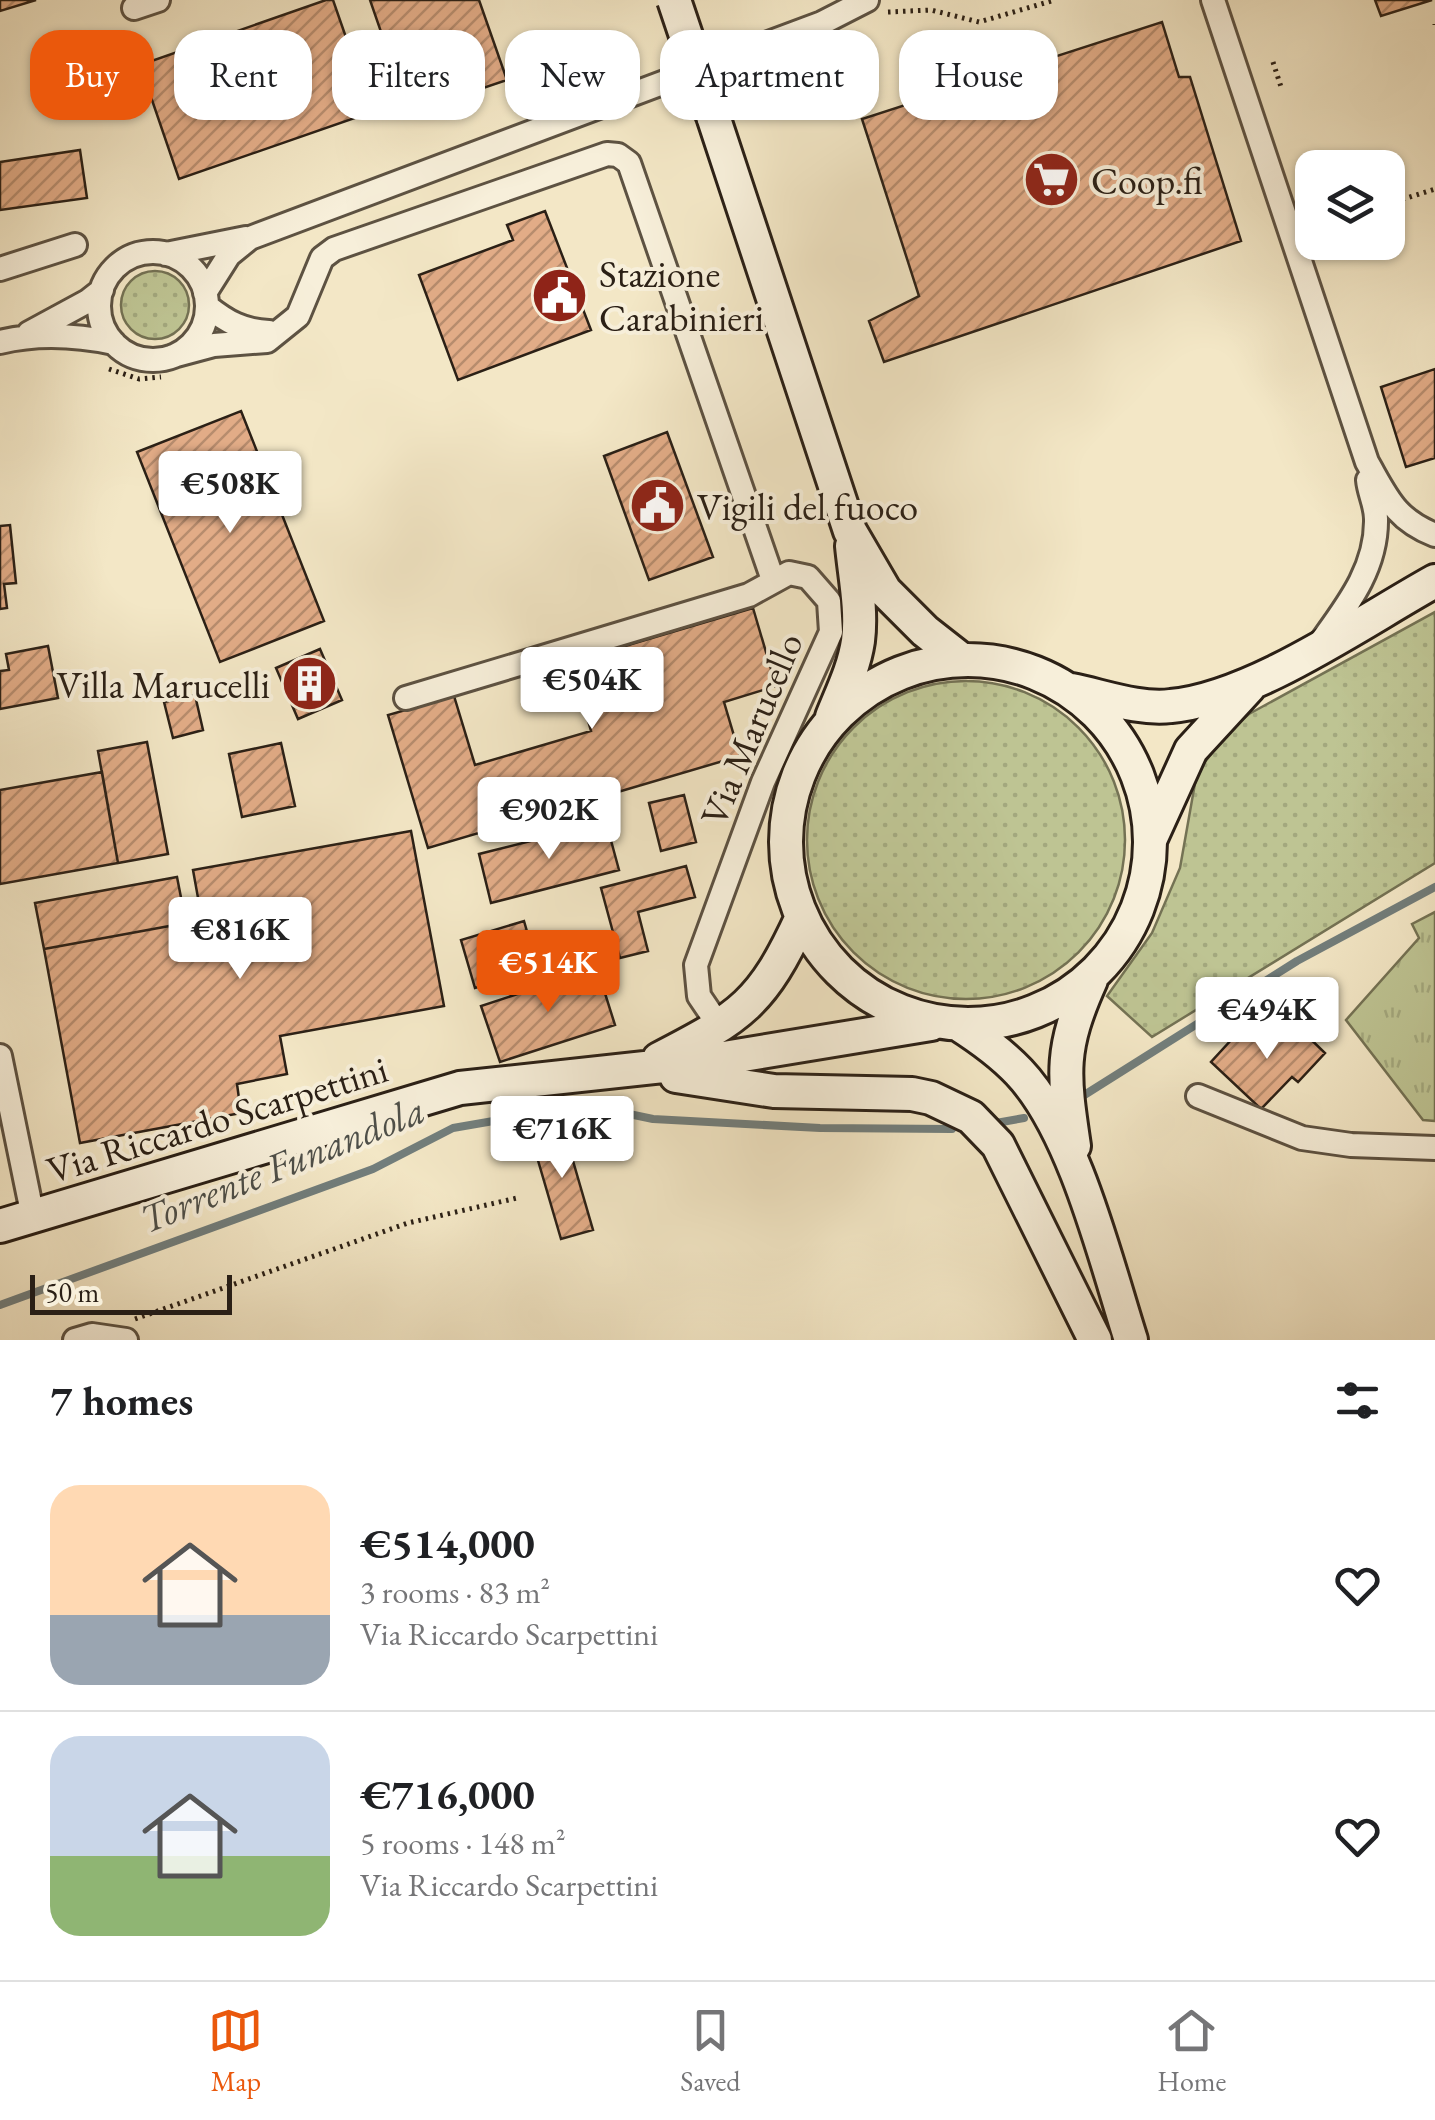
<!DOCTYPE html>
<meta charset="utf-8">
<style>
body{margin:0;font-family:"EB Garamond",serif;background:#f6f6f6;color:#202124;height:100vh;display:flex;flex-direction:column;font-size:38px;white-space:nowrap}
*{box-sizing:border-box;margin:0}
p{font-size:32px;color:#757577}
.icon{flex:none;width:55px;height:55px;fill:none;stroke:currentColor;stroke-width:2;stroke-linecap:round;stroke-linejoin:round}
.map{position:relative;height:1340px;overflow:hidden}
.side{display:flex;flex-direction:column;background:#fff;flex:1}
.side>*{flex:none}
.banner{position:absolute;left:30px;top:30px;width:1375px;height:90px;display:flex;gap:20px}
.buttons{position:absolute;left:1295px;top:150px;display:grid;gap:20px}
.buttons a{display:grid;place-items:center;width:110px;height:110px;border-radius:20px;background:#fff;box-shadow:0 2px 8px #0004;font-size:50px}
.scale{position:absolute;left:30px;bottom:25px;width:202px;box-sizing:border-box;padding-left:10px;border:5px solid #2b2016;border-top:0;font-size:28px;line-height:35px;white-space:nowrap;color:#2b2016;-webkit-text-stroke:8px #f7efda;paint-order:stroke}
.price{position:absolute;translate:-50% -85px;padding:0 22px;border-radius:10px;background:#fff;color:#222;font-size:32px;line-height:65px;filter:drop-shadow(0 2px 5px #0008)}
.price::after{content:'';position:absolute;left:50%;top:60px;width:30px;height:22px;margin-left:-15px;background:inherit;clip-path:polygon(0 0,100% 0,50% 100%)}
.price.selected{background:#ea580c;color:#fff}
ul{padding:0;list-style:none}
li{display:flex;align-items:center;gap:30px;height:250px;padding:0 50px}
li+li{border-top:2px solid #e0e0e0}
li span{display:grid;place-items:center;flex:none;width:280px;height:200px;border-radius:30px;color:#555}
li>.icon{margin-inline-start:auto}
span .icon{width:120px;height:120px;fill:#fffc;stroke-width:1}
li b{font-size:42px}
h2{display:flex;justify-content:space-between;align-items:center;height:120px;padding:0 50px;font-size:42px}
.chip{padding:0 35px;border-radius:30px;background:#fff;box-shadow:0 2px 8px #0004;font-size:35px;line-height:90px}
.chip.selected{background:#ea580c;color:#fff}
.dock{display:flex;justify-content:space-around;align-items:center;height:140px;border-top:2px solid #e0e0e0;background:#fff;font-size:28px;color:#757577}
.dock a{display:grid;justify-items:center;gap:5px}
.dock .selected{color:#ea580c}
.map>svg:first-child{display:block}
.grass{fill:url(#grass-dots);stroke:#747254;stroke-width:2.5}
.park{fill:url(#park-tufts);stroke:#747254;stroke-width:2.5}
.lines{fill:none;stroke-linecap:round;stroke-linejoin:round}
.stream{stroke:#727e7c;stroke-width:8}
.building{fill:url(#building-hatch);stroke:#2b2016;stroke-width:2.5}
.street-casing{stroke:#5d5242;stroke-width:28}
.secondary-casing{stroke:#2b2016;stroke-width:38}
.path{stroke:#2b2016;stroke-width:5;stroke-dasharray:2.5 5;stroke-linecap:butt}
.street{stroke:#f7efda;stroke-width:22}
.secondary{stroke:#f7efda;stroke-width:32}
.secondary-bridge-casing{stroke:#2b2016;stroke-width:38;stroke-linecap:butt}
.secondary-bridge{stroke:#f7efda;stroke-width:32}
.labels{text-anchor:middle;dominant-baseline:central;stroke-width:8;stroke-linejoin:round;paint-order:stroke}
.poi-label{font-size:38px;fill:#2b2016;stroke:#f7efda;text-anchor:start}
.street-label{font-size:38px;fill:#2b2016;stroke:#f7efda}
.water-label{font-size:40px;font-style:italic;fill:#4e4f49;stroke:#f7efda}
</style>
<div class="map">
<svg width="1435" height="1340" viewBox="0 0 1435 1340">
<defs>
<pattern id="grass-dots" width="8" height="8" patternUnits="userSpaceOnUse" patternTransform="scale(2.5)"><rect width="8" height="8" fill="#bec493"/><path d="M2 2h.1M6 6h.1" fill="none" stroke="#a3a87e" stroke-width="1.8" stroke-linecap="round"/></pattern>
<pattern id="park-tufts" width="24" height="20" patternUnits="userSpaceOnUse" patternTransform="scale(2.5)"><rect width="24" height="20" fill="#bec493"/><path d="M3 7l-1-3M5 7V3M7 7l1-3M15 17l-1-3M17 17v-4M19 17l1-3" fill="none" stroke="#a3a87e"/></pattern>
<pattern id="building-hatch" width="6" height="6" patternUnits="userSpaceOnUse" patternTransform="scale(2.5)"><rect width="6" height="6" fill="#e2ac87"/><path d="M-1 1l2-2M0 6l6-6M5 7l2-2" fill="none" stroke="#b78c6d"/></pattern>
</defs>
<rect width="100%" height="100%" fill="#f3e7c6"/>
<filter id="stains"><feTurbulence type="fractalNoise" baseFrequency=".002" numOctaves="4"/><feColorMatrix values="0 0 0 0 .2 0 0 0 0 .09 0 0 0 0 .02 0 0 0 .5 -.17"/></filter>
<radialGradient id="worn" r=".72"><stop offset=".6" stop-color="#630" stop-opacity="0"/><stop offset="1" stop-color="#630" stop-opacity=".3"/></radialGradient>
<path class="grass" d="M121 305a34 34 0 1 1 68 0a34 34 0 1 1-68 0Z
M1435 612V863L1152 1037 1107 996 1152 933 1180 868 1197 772 1230 730 1249 714Z
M807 840a159 159 0 1 1 318 0a159 159 0 1 1-318 0Z"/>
<path class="park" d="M1435 912V1121L1423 1120 1346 1020 1419 938 1412 924Z"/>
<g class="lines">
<path class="stream" d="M1078 1099 1297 961 1435 887
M996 1123 1024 1118
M0 1305 373 1169 453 1128 586 1105 653 1119 820 1128 952 1129"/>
</g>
<path class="building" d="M0 0H36L0 11Z
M326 0H333L372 112 179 179 140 65Z
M370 0H479L507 80 409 113Z
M1375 0H1432L1381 16Z
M1162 22 1179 77H1190L1241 241 884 362 869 321 919 296 862 119Z
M80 150 87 198 0 210V162Z
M545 211 591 330 458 380 419 275 513 240 507 225Z
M1435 369V458L1406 467 1381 387Z
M241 411 324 621 220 662 137 452Z
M667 432 713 557 649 580 604 456Z
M10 525 16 583 4 584 7 608 0 609V526Z
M753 608 776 686 724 702 740 756 428 848 388 715 454 696 475 765 591 731 571 662Z
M48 646 58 698 0 709V671L9 670 6 654Z
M320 649 342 700 298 719 276 668Z
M195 695 203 730 173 738 164 702Z
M147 742 168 854 118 863 98 751Z
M281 743 295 806 242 817 229 754Z
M102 772 118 863 0 884V790Z
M684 795 696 842 661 851 649 803Z
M606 822 619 870 491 903 479 854Z
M411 831 444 1006 280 1036 287 1074 237 1084 241 1113 80 1143 44 949 202 920 193 870Z
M686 866 695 897 638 912 648 951 620 958 601 888Z
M177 877 186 923 44 949 35 903Z
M524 921 538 970 475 988 461 940Z
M597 968 615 1025 500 1062 481 1006Z
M1294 1023 1325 1053 1298 1082 1292 1077 1261 1109 1211 1062 1244 1026 1269 1049Z
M562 1123 593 1230 561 1239 530 1133Z"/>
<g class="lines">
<defs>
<path id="street" d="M1213 0 1367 462C1387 497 1395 519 1435 535
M134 8 158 0
M99 306a54 54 0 1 1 108 0a54 54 0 1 1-108 0Z
M166 254 246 238
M0 269 75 245
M205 293 229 255 250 238 822 23 867 0
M207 306C227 322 243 331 269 332
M29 333 88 301 102 290
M0 342C37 333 76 335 114 343
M173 356 214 345 267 341 298 316 322 258 334 249 607 154 618 155 629 163 773 580
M1318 646C1346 607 1377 569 1376 519 1376 505 1369 493 1368 480
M406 698 749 595 789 573 808 577 829 601 831 632 763 782 696 965 699 996 720 1027
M0 1056 33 1217
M1198 1096 1302 1138 1351 1145 1435 1148
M75 1340 92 1335 126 1340"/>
<path id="secondary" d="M713 116 850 531 885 591 925 631 962 660
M786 842a182 182 0 1 1 364 0a182 182 0 1 1-364 0Z
M1071 690C1102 696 1139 710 1171 706 1254 698 1361 622 1435 581
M832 717C842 692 854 668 858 641 862 610 855 577 852 546
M1150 840 1191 750 1249 687
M958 1024C980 1038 1001 1053 1019 1072 1075 1131 1106 1262 1131 1340
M659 1059C742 1016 762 1004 802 917
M676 1076 774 1091 912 1094 931 1098 971 1117 998 1145 1095 1340
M1074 1146C1063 1072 1060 1049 1091 980
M0 1226 460 1088 700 1062 931 1024"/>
</defs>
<use href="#street" class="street-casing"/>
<use href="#secondary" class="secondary-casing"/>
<path class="path" d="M888 12 931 10 979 22 1055 0
M1435 24V25
M1273 62 1282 90
M1388 204 1435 189
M109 369 139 379 161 377
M135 1319 408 1223 517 1198"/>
<use href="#street" class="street"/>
<use href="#secondary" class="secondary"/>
<defs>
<path id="secondary-bridge" d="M674 0 713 116"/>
</defs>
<use href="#secondary-bridge" class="secondary-bridge-casing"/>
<use href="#secondary-bridge" class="secondary-bridge"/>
</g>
<defs>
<symbol id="supermarket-disc" viewBox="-11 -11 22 22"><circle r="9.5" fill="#8f2418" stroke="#f7efda"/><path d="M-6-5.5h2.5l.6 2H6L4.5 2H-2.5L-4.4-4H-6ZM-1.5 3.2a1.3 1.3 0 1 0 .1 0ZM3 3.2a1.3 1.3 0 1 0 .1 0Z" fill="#fff"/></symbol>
<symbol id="civic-disc" viewBox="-11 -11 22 22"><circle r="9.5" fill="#8f2418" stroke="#f7efda"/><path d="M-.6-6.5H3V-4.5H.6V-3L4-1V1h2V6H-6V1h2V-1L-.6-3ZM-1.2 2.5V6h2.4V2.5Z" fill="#fff"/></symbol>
<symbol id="building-disc" viewBox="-11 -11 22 22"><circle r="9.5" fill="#8f2418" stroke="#f7efda"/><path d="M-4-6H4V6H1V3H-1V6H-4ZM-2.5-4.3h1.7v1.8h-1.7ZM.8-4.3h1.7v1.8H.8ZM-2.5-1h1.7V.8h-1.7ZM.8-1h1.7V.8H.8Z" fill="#fff"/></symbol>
</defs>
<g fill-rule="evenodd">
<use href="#supermarket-disc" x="1020" y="148" width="63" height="63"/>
<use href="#civic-disc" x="528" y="264" width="63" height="63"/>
<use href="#civic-disc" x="626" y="474" width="63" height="63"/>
<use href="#building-disc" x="278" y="652" width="63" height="63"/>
</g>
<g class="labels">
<g class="poi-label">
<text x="1091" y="180">Coop.fi</text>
<text x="599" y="273">Stazione<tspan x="599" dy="44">Carabinieri</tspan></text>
<text x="697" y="506">Vigili del fuoco</text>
<text x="270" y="684" text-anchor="end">Villa Marucelli</text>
</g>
<g class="street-label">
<text transform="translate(751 729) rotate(-67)">Via Marucello</text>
<text transform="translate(217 1119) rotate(-17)">Via Riccardo Scarpettini</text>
</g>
<g class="water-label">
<text transform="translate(282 1164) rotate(-22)">Torrente Funandola</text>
</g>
</g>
<rect width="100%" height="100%" filter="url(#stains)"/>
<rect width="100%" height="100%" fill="url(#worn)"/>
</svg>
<div class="buttons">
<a><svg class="icon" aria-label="layers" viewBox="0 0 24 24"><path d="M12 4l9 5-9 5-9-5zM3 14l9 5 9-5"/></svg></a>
</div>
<div class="scale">50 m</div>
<b class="price" style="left:230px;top:536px">€508K</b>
<b class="price" style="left:592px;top:732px">€504K</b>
<b class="price" style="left:549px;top:862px">€902K</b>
<b class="price" style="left:240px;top:982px">€816K</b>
<b class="price selected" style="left:548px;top:1015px">€514K</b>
<b class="price" style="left:1267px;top:1062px">€494K</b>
<b class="price" style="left:562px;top:1181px">€716K</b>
<div class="banner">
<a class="chip selected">Buy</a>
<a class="chip">Rent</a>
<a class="chip">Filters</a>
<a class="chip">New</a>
<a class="chip">Apartment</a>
<a class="chip">House</a>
</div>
</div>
<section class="side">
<h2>7 homes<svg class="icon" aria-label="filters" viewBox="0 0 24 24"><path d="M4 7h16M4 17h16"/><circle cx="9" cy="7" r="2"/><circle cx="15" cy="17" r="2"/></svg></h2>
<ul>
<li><span style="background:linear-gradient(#ffd9b3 65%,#9aa5b1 0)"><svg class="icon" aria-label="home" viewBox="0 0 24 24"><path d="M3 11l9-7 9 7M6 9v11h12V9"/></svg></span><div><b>€514,000</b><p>3 rooms · 83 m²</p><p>Via Riccardo Scarpettini</p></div><svg class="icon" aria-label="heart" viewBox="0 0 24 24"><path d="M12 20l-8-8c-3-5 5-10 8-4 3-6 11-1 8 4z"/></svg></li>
<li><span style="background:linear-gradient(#c9d6e8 60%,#8fb573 0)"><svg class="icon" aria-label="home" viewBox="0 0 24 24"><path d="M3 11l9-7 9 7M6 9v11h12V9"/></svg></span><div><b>€716,000</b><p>5 rooms · 148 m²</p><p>Via Riccardo Scarpettini</p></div><svg class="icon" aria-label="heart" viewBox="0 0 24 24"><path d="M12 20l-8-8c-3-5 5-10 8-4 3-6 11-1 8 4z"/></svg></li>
</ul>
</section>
<nav class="dock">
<a class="selected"><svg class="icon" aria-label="map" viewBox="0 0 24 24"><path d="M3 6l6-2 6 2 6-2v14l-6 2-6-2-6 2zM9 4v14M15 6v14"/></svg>Map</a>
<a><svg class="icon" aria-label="saved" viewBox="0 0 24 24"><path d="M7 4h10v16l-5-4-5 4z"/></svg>Saved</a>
<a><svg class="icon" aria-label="home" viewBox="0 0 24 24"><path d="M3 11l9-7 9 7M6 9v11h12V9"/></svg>Home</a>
</nav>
